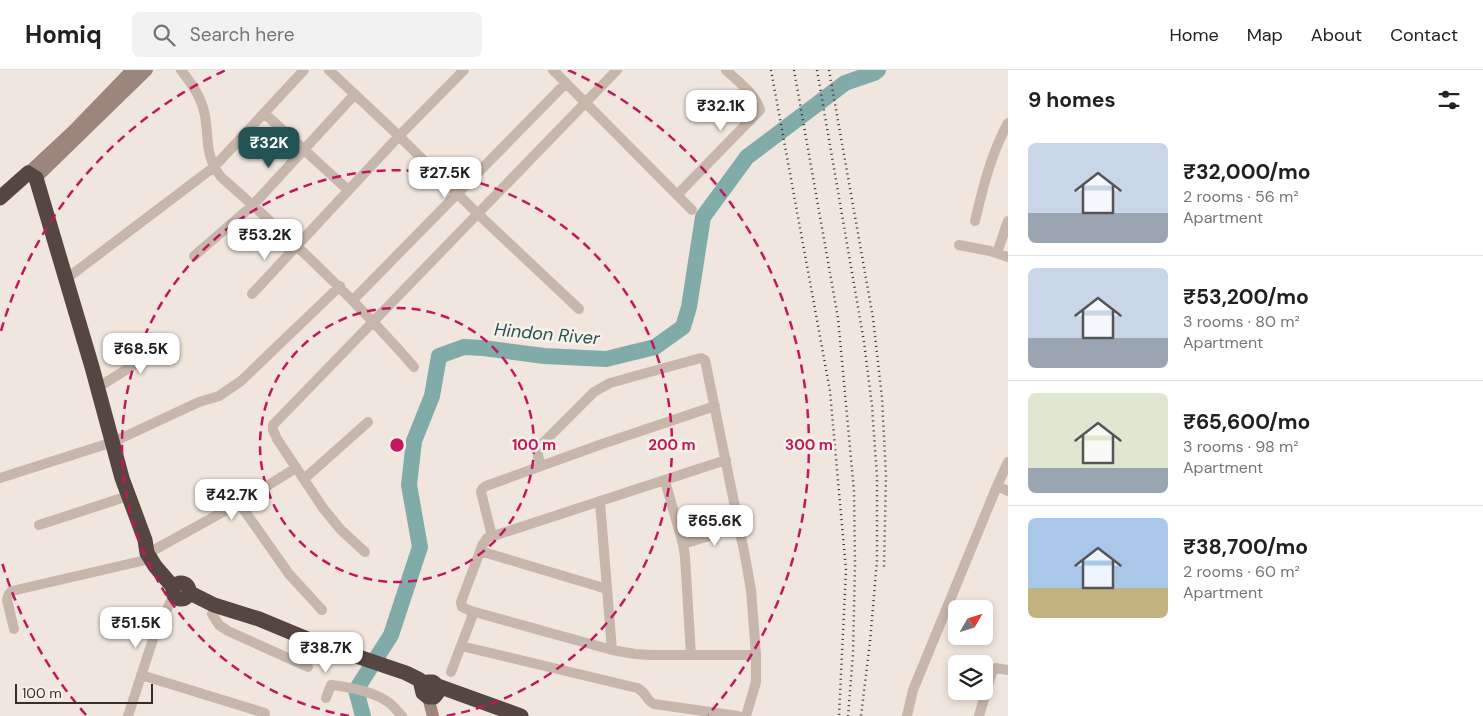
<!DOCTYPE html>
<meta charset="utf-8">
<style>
body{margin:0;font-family:"DM Sans",sans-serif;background:#f2f2f2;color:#202124;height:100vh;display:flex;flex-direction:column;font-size:19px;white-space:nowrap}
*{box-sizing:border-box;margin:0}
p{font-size:16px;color:#757577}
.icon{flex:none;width:28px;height:28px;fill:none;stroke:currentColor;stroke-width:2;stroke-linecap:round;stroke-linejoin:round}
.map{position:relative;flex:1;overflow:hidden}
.side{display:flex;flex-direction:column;background:#fff;width:475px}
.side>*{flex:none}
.needle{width:32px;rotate:51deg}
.fabs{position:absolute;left:948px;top:530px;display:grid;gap:10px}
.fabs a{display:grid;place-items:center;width:45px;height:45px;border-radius:8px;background:#fff;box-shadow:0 2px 8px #0003;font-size:25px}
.scale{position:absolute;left:15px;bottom:12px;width:138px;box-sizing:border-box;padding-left:5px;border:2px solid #362d29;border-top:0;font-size:14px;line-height:18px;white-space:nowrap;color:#362d29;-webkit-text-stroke:4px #f8f1ea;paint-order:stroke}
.price{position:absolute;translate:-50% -42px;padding:0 11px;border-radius:10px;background:#fff;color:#222;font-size:16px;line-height:32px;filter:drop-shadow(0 1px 2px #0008)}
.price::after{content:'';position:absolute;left:50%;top:30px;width:15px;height:11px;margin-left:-8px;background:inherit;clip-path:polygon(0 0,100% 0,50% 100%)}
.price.active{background:#235353;color:#fff}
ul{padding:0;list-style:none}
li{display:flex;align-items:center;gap:15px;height:125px;padding:0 20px}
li+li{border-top:1px solid #e0e0e0}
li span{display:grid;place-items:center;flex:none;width:140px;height:100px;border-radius:8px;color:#555}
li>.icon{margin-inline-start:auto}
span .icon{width:60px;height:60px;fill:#fffc;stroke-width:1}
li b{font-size:21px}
h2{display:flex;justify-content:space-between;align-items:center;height:60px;padding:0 20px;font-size:21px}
header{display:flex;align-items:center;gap:30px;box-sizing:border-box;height:70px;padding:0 25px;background:#fff;border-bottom:1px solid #e0e0e0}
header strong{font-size:24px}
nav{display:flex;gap:28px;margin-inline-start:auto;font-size:18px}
.search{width:350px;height:45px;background:#f2f2f2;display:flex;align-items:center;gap:12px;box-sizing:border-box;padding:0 18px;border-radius:8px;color:#757577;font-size:19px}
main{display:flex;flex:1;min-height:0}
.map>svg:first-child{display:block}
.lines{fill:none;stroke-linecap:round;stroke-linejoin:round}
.river{stroke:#80aba9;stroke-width:16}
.street{stroke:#c7b6ab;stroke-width:10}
.secondary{stroke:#9b857c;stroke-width:12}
.highway{stroke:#564641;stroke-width:15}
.rail{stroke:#362d29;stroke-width:2.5;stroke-dasharray:1 4;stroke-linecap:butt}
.ring{fill:none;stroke:#c2185b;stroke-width:2.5;stroke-dasharray:9 6}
.labels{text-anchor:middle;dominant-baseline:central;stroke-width:5;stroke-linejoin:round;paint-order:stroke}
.water-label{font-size:18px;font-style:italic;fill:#235353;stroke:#f8f1ea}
.centre{fill:#c2185b;stroke:#f8f1ea;stroke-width:2.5}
.ring-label{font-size:15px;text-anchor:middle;font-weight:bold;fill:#c2185b;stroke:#f8f1ea;stroke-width:5;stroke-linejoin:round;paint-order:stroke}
</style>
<header>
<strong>Homiq</strong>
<div class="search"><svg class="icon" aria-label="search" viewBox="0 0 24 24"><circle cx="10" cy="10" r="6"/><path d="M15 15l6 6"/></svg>Search here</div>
<nav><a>Home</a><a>Map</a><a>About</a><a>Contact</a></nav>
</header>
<main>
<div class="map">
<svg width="1008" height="646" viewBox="0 0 1008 646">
<rect width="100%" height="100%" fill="#f0e6de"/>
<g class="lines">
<path class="river" d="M363 646 356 620 391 565 420 477 409 415 414 371 432 326 439 286 464 277 483 278 544 286 606 289 655 277 683 257 689 237 703 147 747 87 845 13 874 3 878 0"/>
<path class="street" d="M181 0C191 13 200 25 204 41 210 66 203 84 221 107 289 167 355 229 414 297
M329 0 399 66 478 144 579 239
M553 0 692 140
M264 43 348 120
M677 125 760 40C755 23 738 12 726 0
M975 151C983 117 991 84 1008 53
M959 175 990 181 1008 187
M997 183 1008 151
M194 186 253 135 355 24
M66 209 214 97 304 0
M252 224 399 66 464 0
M353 230 566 13
M97 318 172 271
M541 396C539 389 536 384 539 377L594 322 610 313 697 289 701 288 705 290 745 486 751 520 756 585V612L746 646
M0 408 113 372 199 332 219 326 241 311 340 216
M304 409 368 352
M665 411 683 474 685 487 691 585
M997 416 1008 421
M600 432 612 580
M239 433 289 504 322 540
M39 455 128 426
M492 466 481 422 482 419 486 416 602 374 715 336
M683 474 739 457
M154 480 239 433 296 398
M480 481 607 519
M365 482 341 460 323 438 277 369 273 360V355L617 0
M471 541 612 580 635 584 652 585H756
M212 544 219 555 228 561 308 597
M14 559 7 530 9 524 12 521 150 489
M461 576 637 618C647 622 646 631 654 634L738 646
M451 602 472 547 471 541 462 537 461 532 482 476 487 468 726 390
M141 605 265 643
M326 628 331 615C350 617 372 621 388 632 393 635 397 641 402 646
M128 646 155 563 174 525
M907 646 913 620 997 416 1008 392
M979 646 992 602 996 598 1008 600"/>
<path class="secondary" d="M28 103 73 61 132 0
M36 108 147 0
M428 627 433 646"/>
<path class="highway" d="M0 128 28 103 36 108 92 297 122 408 145 470 147 483 155 496 173 517
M173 521a8 8 0 1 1 16 0a8 8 0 1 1-16 0Z
M190 523 214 535 259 549 312 571 406 603 420 610 423 623 428 627H434L438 622V616L433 612H427L423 617
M438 616 521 646"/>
<path class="rail" d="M771 0 830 321 846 500 839 646
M794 0 838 248 854 421 855 495 853 584 848 646
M817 0 864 272 872 336 877 407V490L870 572 861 646
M829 0 873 248 882 328 886 406 884 497"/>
</g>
<g class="ring">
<circle cx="397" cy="375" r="137"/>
<path d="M349 646A275 275 0 1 1 445 646"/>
<path d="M86 645A412 412 0 0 1 1 489M1 261A412 412 0 0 1 226 0M568 0A412 412 0 0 1 708 645"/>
</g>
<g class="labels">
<g class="water-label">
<text transform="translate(547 264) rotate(5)">Hindon River</text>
</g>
</g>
<circle cx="397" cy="375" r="8" class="centre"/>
<g class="ring-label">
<text x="534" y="380">100 m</text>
<text x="672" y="380">200 m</text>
<text x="809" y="380">300 m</text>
</g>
</svg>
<div class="fabs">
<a><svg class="needle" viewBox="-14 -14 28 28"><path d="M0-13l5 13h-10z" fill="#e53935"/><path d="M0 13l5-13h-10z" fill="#757577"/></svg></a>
<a><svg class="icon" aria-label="layers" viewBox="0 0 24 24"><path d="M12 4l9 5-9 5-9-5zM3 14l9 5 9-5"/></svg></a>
</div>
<div class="scale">100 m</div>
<b class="price" style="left:721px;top:62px">₹32.1K</b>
<b class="price active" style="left:269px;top:99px">₹32K</b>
<b class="price" style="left:445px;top:129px">₹27.5K</b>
<b class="price" style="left:265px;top:191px">₹53.2K</b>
<b class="price" style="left:141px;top:305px">₹68.5K</b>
<b class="price" style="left:232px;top:451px">₹42.7K</b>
<b class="price" style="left:715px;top:477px">₹65.6K</b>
<b class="price" style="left:136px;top:579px">₹51.5K</b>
<b class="price" style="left:326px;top:604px">₹38.7K</b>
</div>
<section class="side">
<h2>9 homes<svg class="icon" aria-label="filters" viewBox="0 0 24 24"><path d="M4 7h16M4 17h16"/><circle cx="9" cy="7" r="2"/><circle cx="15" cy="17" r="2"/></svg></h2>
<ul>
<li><span style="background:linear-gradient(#c9d6e8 70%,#9aa5b1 0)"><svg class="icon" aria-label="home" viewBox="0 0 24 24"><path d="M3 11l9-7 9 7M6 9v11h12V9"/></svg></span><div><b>₹32,000/mo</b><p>2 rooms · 56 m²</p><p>Apartment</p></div></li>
<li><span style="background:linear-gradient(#c9d6e8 70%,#9aa5b1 0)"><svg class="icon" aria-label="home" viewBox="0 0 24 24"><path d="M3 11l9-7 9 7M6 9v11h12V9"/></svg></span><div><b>₹53,200/mo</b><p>3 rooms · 80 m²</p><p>Apartment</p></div></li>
<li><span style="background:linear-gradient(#dfe7d0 75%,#9aa5b1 0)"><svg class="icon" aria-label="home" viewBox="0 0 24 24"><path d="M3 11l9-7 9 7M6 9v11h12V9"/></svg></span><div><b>₹65,600/mo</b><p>3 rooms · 98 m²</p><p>Apartment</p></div></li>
<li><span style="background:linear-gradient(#a9c7e8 70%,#c2b280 0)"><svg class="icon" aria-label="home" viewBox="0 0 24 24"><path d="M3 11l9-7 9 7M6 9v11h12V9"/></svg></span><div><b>₹38,700/mo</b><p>2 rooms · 60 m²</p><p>Apartment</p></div></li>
</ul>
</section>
</main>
